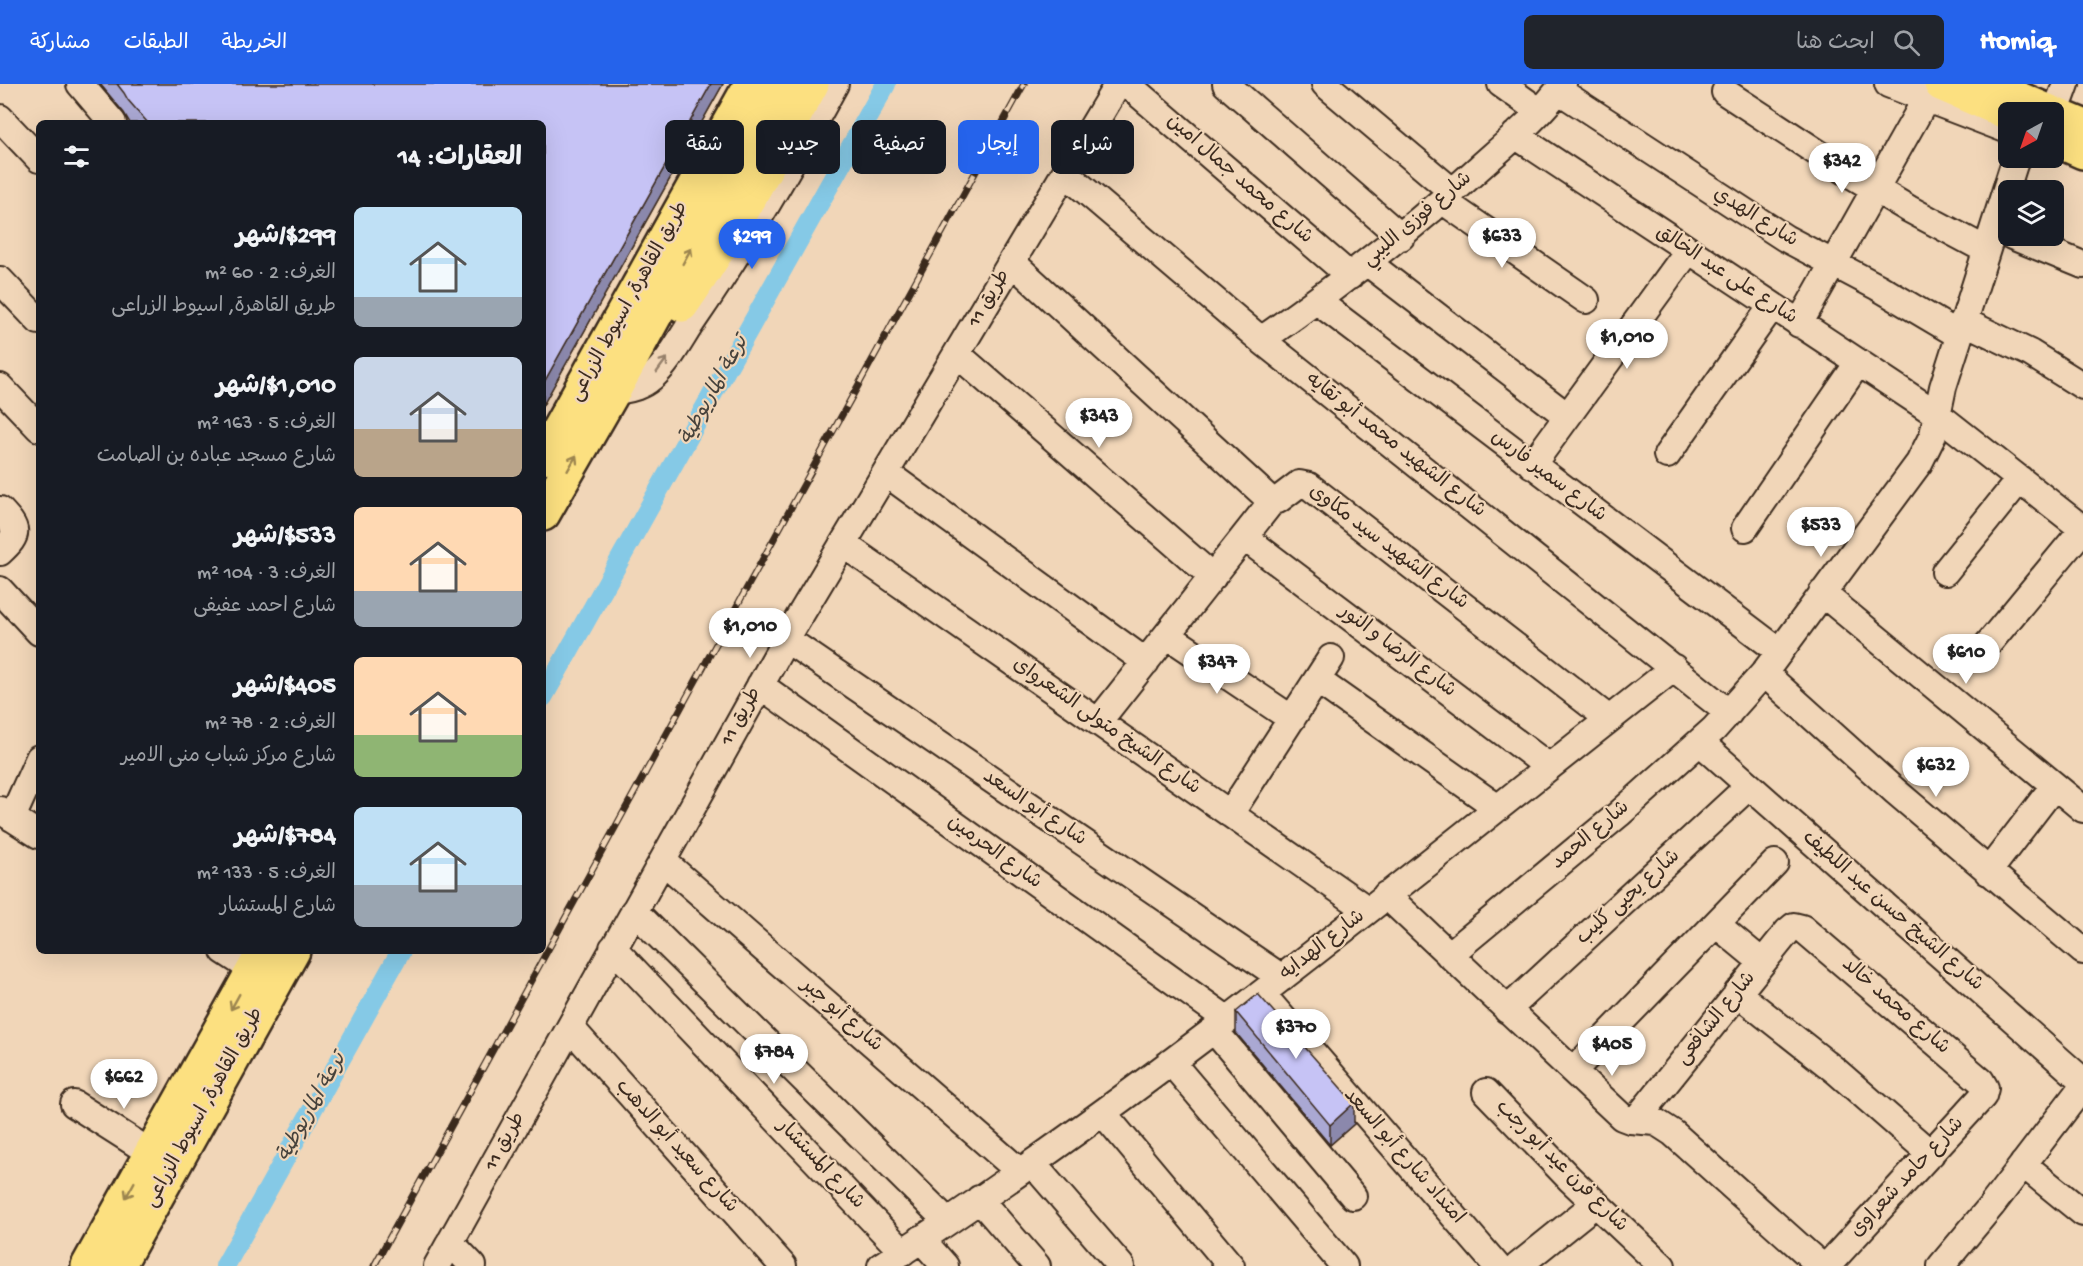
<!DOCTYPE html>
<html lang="ar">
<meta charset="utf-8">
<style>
body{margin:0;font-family:"Gochi Hand","Playpen Sans Arabic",sans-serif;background:#20242c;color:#f1f3f6;direction:rtl;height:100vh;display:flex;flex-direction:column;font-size:22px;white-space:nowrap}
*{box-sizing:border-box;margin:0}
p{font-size:20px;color:#9ea1a6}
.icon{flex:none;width:33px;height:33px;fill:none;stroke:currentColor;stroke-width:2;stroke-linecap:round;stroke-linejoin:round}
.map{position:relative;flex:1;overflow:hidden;direction:ltr}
.sheet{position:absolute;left:36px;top:36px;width:510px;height:834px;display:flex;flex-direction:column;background:#171b24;border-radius:9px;box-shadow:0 6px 24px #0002;direction:rtl}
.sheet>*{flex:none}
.guide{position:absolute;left:564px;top:36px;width:570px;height:54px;direction:rtl;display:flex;gap:12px}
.needle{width:39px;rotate:220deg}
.controls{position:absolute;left:1998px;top:18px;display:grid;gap:12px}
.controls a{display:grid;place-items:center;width:66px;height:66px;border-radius:9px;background:#171b24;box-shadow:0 6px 24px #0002;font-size:30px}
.price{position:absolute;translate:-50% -51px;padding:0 14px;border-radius:21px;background:#fff;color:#222;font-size:20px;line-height:39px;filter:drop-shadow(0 2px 3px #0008)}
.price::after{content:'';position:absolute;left:50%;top:36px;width:18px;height:14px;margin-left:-9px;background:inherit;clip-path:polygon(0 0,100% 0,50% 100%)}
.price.selected{background:#2563eb;color:#fff}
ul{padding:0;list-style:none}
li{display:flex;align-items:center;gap:18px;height:150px;padding:0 24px}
li span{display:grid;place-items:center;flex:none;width:168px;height:120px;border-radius:9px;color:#555}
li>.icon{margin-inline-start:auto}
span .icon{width:72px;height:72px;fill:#fffc;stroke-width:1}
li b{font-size:26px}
h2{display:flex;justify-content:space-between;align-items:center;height:72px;padding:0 24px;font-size:26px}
.tag{padding:0 21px;border-radius:9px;background:#171b24;box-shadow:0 6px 24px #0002;font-size:21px;line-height:54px}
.tag.selected{background:#2563eb;color:#fff}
header{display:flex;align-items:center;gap:36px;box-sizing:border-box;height:84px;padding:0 30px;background:#2563eb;color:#fff}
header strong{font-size:28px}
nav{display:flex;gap:33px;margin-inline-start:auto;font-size:21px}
.search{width:420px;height:54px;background:#20242c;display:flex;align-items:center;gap:15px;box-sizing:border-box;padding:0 21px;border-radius:9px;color:#9ea1a6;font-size:22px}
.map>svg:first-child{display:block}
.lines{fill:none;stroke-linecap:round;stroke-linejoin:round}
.canal{stroke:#85c9e6;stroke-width:20}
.minor-casing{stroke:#3b2a1e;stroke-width:30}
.major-casing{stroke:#3b2a1e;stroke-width:38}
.highway-casing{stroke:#3b2a1e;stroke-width:38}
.minor{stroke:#f1d6b8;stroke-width:26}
.major{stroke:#fce080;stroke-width:33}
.highway{stroke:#fce080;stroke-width:33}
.rail-casing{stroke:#3b2a1e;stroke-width:7}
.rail{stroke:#f1d6b8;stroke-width:4.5;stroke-dasharray:14;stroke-linecap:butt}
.wall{fill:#aaa8d3;stroke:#3b2a1e;stroke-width:1.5}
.shaded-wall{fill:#8b88ac;stroke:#3b2a1e;stroke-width:1.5}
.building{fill:#c6c3f5;stroke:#3b2a1e;stroke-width:1.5}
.oneway{stroke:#9c854f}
.oneway2{stroke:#96806b}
.labels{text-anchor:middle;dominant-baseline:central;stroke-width:4.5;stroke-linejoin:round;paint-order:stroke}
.street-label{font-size:20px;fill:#3b2a1e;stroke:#f1d6b8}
.water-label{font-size:21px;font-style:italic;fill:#46423c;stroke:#f1d6b8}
</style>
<header>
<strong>Homiq</strong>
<div class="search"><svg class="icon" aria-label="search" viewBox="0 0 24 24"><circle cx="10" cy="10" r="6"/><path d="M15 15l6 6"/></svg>ابحث هنا</div>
<nav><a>الخريطة</a><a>الطبقات</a><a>مشاركة</a></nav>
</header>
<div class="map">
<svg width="2083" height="1182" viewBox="0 0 2083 1182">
<rect width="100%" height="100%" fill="#f1d6b8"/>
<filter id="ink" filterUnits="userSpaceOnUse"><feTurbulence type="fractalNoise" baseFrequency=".0167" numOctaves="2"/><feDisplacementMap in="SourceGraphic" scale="12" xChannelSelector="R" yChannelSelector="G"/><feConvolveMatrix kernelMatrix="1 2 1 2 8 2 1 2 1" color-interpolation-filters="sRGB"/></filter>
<g filter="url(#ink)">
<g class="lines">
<path class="canal" d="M543 613 886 0
M225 1182 401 867"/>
<defs>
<path id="minor" d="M80 0 113 39
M1127 0 1350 192
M1226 0 1401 153
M1325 0 1453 108
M1501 0 1539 27
M1888 0 2008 46
M1558 6 1785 154 1878 203 1959 251
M1725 8 1850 90 1909 125 1986 166
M2055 30 2066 0
M0 34 39 75
M1515 51 1938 331 2083 445
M1065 89 1261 256 1729 629
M1443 117 1586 216
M2012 152 2083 181
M1012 178 1269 415 1278 416 1299 400 1309 402 1609 635
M1368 179 1567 332
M0 196 39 237
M1317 217 1780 568
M1963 237 2030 269 2083 302
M1799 240 1926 15
M1261 256C1337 203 1410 147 1479 84 1508 58 1540 32 1563 0
M957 270 1213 493
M0 303 39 344
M613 308C626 305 640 304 651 294 669 279 681 254 694 235 745 161 792 79 835 0
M1667 371 1772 222
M1532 381 1688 167
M886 389 1146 578
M0 426C18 445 20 450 0 468
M1745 444 1858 279
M1244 453 1549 683
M843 460 1368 826
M1945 488 2020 395
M0 506 39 548
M1822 509 2083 725
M1167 551 1292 635
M786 555 1282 894
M1984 565 2083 445
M1764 589 1895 707 2083 867
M1317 596 1498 724
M760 601 1228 936
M1098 638 1273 416
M1700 658 2083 997
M0 726 39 751
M1230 730 1331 574
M12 734 39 674
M663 777 1019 1087
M1988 788 2054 702
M1386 811 1622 1033 1630 1036 1656 1038 1673 1049 1821 1182
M634 827 947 1137
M1716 840 1762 878
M613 864 903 1168
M224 867 253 886
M1449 871 1619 730 1714 645 1764 589 1919 379 1933 351 1943 303 2016 74
M1737 909 1836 987 1931 1070
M1262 910 1497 1182
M1507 926 1749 702
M570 943 783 1182
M1214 946 1353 1112
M1171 978 1344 1182
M1573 987 1775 779
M1486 1008 1570 1095 1662 1182
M74 1020 151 1069
M1103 1029 1231 1182
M1636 1036 1788 847 1794 842 1802 844 1981 997 1985 1004 1983 1012 1827 1182
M1032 1079 1121 1182
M2023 1080 2083 1129
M979 1115 1037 1182
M921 1155 945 1182
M450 1158 473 1182
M437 1182 786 555 1118 0
M881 1182C1159 1001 1414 789 1674 584
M1518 1182 1595 1120
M1941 1182 1992 1121 2083 1002"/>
<path id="major" d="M1941 0 2008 29
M1989 2 2050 28
M2054 30 2083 42
M2054 55 2083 68"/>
<path id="highway" d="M682 221C731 150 771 76 812 0
M543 373 751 0
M543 430 613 308 782 0
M88 1182 264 867
M118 1182 293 867"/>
</defs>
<use href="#minor" class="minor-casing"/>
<use href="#major" class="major-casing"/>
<use href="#highway" class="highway-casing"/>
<use href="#minor" class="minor"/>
<use href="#major" class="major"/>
<use href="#highway" class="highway"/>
<defs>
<path id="rail" d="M374 1182 1024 0"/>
</defs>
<use href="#rail" class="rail-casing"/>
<use href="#rail" class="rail"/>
</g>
<path class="wall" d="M100 0H723L543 321V39H130L124 29Z
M1236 928 1354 1040 1330 1061 1236 949Z"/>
<path class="shaded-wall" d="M711 0H723L543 321V300Z
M1354 1019V1040L1330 1061V1041Z"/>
<path class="building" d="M117 0H711L543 300V39H148L128 16 124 9Z
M1258 910 1354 1019 1330 1041 1236 928Z"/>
<defs><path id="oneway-shaft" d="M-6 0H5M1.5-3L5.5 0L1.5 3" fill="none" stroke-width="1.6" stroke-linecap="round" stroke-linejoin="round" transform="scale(1.5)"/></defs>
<g class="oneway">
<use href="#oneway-shaft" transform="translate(687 172) rotate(-61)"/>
<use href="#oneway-shaft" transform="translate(572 379) rotate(-60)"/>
<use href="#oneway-shaft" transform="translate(235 918) rotate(119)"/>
<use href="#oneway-shaft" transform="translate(130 1106) rotate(119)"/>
</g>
<use class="oneway2" href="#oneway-shaft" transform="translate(662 281) rotate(-54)"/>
</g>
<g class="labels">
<g class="street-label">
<text transform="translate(1239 96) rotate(41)">شارع محمد جمال امين</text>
<text transform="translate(1755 134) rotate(32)">شارع الهدي</text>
<text transform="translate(1418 136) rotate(-40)">شارع فوزى الليبي</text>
<text transform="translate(1726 192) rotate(33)">شارع على عبد الخالق</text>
<text transform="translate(990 215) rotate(-59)">طريق 11</text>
<text transform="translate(630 218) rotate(-61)">طريق القاهرة, اسيوط الزراعى</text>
<text transform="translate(1395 362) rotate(38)">شارع الشهيد محمد أبو تقايه</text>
<text transform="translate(1548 393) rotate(37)">شارع سمير فارس</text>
<text transform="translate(1388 464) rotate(37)">شارع الشهيد سيد مكاوى</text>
<text transform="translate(1397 568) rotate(37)">شارع الرضا و النور</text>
<text transform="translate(742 633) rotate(-61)">طريق 11</text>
<text transform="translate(1106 643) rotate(35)">شارع الشيخ متولى الشعرواى</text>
<text transform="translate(1034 725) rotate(34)">شارع أبو السعد</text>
<text transform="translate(1591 752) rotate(-40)">شارع الحمد</text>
<text transform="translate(994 769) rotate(36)">شارع الحرمين</text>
<text transform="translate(1629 814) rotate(-42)">شارع يحيى كليب</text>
<text transform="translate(1892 828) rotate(41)">شارع الشيخ حسن عبد اللطيف</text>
<text transform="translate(1323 862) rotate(-38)">شارع الهدايه</text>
<text transform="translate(1895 923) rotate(41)">شارع محمد خالد</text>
<text transform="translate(841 932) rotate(41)">شارع أبو جبر</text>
<text transform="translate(1717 935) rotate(-51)">شارع الشافعى</text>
<text transform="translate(205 1024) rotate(-61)">طريق القاهرة, اسيوط الزراعى</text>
<text transform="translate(506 1058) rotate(-61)">طريق 11</text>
<text transform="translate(676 1063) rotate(48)">شارع سعيد أبو الدهب</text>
<text transform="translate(1403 1073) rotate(49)">امتداد شارع أبو السعد</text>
<text transform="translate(820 1081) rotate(46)">شارع المستشار</text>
<text transform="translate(1561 1083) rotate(45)">شارع فرن عيد أبو رجب</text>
<text transform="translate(1908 1094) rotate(-47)">شارع حامد شعراوى</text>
</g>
<g class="water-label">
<text transform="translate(715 307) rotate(-61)">ترعة الماريوطية</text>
<text transform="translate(313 1024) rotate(-61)">ترعة الماريوطية</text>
</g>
</g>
</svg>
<div class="controls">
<a><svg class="needle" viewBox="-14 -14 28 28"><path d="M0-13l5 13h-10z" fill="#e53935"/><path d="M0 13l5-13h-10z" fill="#9ea1a6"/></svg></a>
<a><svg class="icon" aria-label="layers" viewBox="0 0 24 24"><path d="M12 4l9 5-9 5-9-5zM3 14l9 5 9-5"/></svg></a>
</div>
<b class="price" style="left:1842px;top:110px">$342</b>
<b class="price" style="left:1502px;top:185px">$633</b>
<b class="price selected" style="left:752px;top:186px">$299</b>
<b class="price" style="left:1627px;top:286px">$1,010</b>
<b class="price" style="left:1099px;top:365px">$343</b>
<b class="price" style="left:1821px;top:474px">$533</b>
<b class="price" style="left:750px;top:575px">$1,010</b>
<b class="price" style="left:1966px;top:601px">$610</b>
<b class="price" style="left:1217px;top:611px">$347</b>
<b class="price" style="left:1936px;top:714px">$632</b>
<b class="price" style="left:1296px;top:976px">$370</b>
<b class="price" style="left:1612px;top:993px">$405</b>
<b class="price" style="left:774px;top:1001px">$784</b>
<b class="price" style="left:124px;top:1026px">$662</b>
<div class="guide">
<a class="tag">شراء</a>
<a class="tag selected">إيجار</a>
<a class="tag">تصفية</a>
<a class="tag">جديد</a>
<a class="tag">شقة</a>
</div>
<section class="sheet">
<h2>العقارات: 14<svg class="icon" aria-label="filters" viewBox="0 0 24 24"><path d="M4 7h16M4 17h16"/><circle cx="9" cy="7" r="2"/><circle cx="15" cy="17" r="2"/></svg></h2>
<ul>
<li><span style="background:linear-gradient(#bfe0f5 75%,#9aa5b1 0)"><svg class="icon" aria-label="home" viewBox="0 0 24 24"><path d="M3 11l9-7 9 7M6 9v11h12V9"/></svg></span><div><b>$299/شهر</b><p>الغرف: 2 · 60 m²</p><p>طريق القاهرة, اسيوط الزراعى</p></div></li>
<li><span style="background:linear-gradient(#c9d6e8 60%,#b9a48a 0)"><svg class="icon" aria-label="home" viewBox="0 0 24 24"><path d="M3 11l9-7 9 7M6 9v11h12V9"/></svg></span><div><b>$1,010/شهر</b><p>الغرف: 5 · 163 m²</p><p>شارع مسجد عباده بن الصامت</p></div></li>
<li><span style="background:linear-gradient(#ffd9b3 70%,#9aa5b1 0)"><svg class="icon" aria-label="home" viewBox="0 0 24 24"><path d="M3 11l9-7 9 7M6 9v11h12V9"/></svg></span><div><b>$533/شهر</b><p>الغرف: 3 · 104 m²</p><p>شارع احمد عفيفى</p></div></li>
<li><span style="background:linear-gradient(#ffd9b3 65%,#8fb573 0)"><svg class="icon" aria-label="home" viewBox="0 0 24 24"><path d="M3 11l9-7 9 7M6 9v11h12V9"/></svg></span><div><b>$405/شهر</b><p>الغرف: 2 · 78 m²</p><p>شارع مركز شباب منى الامير</p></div></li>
<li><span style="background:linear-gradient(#bfe0f5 65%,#9aa5b1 0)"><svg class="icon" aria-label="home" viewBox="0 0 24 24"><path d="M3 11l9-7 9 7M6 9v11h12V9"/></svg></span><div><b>$784/شهر</b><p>الغرف: 5 · 133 m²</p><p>شارع المستشار</p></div></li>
</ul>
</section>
</div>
